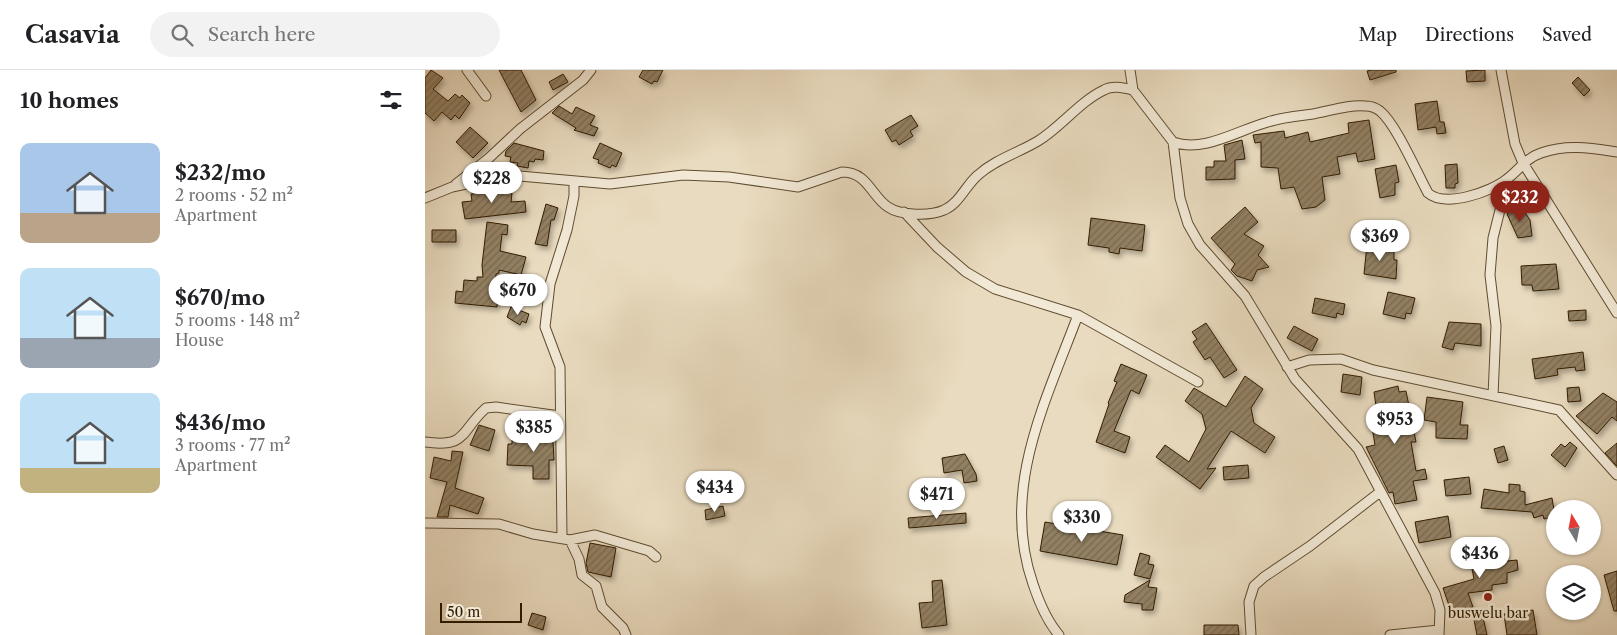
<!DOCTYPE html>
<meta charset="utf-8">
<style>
body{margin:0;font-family:"Libre Caslon Text",serif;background:#f2f2f2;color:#202124;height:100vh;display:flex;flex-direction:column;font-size:19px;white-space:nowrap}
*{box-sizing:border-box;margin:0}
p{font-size:16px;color:#757577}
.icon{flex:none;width:28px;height:28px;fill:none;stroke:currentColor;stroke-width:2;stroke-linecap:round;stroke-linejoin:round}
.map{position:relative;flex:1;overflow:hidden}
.side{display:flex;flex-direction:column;background:#fff;width:425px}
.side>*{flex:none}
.needle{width:32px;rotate:350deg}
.controls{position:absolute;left:1121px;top:430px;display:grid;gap:10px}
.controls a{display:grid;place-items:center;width:55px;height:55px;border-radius:50%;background:#fff;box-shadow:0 1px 4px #0004;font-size:25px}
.scale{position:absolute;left:15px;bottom:12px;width:82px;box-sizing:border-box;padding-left:5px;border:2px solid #331d00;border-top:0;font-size:14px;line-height:18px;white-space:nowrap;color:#331d00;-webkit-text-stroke:4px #f1e8d5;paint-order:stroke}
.price{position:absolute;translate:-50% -42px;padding:0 11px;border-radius:18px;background:#fff;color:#222;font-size:16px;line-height:32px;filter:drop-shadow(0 1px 2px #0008)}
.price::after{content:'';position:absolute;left:50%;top:30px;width:15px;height:11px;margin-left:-8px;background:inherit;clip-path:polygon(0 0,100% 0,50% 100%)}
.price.selected{background:#8f2418;color:#fff}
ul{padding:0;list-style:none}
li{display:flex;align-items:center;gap:15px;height:125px;padding:0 20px}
li span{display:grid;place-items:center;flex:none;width:140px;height:100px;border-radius:10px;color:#555}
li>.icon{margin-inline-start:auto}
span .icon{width:60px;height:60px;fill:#fffc;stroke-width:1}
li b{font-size:21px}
h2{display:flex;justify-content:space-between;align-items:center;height:60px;padding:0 20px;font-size:21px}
header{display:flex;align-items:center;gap:30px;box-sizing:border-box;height:70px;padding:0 25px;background:#fff;border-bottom:1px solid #e0e0e0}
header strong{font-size:24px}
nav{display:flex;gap:28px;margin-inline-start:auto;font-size:18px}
.search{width:350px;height:45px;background:#f2f2f2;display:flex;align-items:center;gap:12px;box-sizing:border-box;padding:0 18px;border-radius:28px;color:#757577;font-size:19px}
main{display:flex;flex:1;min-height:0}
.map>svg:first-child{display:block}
.building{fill:url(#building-hatch);stroke:#331d00;filter:url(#shadow)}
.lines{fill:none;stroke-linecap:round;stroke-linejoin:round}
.minor-casing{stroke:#604c30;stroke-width:11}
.minor{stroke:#f1e8d5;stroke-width:9}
.poi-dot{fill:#8f2418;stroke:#f1e8d5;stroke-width:2}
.labels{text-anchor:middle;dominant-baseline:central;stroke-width:5;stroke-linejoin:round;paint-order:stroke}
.poi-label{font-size:14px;fill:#331d00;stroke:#f1e8d5}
</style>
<header>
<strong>Casavia</strong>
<div class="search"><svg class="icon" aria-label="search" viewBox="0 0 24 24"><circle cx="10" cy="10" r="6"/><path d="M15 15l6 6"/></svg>Search here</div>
<nav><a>Map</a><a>Directions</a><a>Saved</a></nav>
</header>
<main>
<section class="side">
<h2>10 homes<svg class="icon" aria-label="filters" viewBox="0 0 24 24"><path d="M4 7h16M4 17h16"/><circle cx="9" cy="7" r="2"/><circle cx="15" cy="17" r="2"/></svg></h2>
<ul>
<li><span style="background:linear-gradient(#a9c7e8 70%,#b9a48a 0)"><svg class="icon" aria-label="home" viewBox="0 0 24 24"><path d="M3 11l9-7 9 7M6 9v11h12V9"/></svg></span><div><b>$232/mo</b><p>2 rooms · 52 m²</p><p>Apartment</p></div></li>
<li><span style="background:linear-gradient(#bfe0f5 70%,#9aa5b1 0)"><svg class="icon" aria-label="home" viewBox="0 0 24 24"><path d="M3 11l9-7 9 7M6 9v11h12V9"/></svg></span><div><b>$670/mo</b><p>5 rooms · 148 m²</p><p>House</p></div></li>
<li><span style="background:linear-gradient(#bfe0f5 75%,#c2b280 0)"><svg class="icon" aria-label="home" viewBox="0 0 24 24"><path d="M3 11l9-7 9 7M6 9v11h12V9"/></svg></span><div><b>$436/mo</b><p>3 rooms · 77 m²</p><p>Apartment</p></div></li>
</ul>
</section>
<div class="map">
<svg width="1192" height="565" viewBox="0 0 1192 565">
<defs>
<pattern id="building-hatch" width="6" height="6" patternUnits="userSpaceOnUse" patternTransform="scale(1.25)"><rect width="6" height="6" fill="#928063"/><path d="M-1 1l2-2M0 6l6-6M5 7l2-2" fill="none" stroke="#78684f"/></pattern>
<filter id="shadow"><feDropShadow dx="2.5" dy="4" stdDeviation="2.5" flood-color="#0004"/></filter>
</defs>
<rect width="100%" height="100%" fill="#e9dbbf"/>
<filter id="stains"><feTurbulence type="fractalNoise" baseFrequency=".004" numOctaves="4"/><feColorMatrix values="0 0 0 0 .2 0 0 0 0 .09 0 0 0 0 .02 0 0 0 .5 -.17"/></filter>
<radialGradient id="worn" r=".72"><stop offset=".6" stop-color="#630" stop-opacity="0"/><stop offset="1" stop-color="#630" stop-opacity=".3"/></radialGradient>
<path class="building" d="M6 0 18 8 8 19 23 31 30 24 35 28 37 25 45 33 34 49 30 45 26 50 17 42 9 51 0 43V8Z
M74 0H96L111 30 96 42Z
M218 0H238L232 12 229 11 227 14 214 7Z
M947 0H971V2L945 10 942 1Z
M1060 0V11L1042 12 1041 1Z
M138 4 143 12 128 20 124 12Z
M1153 7 1165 20 1159 26 1147 13Z
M1012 31 1015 52H1019L1021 63 1012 64 1011 57 993 60 990 34Z
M134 36 147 44 151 37 170 46 165 55 173 58 169 66 149 60 151 58 127 43Z
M486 45 493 56 485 61 488 66 474 75 471 70 467 72 460 60Z
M944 50 950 89 933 92 931 83 912 87 915 104 897 107 900 130 891 137 877 139 869 117 856 119 853 98 836 97V72L830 73 828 65 859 61 860 68 883 62 885 72 924 63 923 53Z
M45 57 63 73 48 88 31 72Z
M817 70 820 89 810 90V109L781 110V97H789V91H801L799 75Z
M89 73 119 81 118 90 110 89 109 92 104 91 103 98 92 96 93 93 85 92 86 87 80 86 81 81Z
M175 73 197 83 191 97 187 95 185 98 173 93 174 90 168 88Z
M1032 94 1033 113 1030 114V118H1021L1020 95Z
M971 95 974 112 970 113V125L955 128 950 99Z
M66 115H75V119H83V123H87L86 132 100 131 101 142 40 149 37 132 47 131 46 124 65 122Z
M121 134 133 138 129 150H126L122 176 110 174Z
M1095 135 1105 150 1107 166 1093 168 1082 144Z
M820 137 833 152 819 164 839 176 833 185 844 197 832 200 827 211 812 206 806 200 810 194 786 168Z
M666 148 720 155 717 181 695 178 694 184 684 182V178L663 175Z
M62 152 83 155 82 165 77 164 75 181 101 187 96 205 74 200V203L71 204 70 224H73L72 237 30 233 31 221 38 222 39 210 52 211V207H58L57 195Z
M7 160H31V172H7Z
M942 174 957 175V180L969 181V190H972L971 209 939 204Z
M1131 194 1134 219 1108 221 1107 215H1097L1096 196Z
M963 222 990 228 986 244 981 243 980 249 958 244Z
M890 228 920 234 918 245 912 243 911 248 887 243Z
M86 237 104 244 101 253 97 251 95 255 82 247Z
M1161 240V250L1144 251 1143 241Z
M1024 252 1056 254V276L1030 273 1028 280 1017 277Z
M781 253 812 300 799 308 785 287 780 290 768 272 772 269 767 262Z
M869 256 893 269 887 281 862 268Z
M1158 282 1160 300 1151 301 1150 297 1132 299 1133 305 1110 309 1107 289Z
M696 294 722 305 714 324 706 320 689 361 705 367 700 383 671 372 684 334 683 333 692 312 689 311Z
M918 304 937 307 935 325 916 322Z
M820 306 838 319 826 338 829 353 850 367 840 383 806 361 782 399 791 398 775 419 731 387 740 375 764 392 781 359 777 344 760 331 769 318 801 337Z
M973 316 974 322 981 321 991 372H986L991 401 1000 399 1002 409 988 411 992 430 970 434 968 422 964 423 941 377 950 375 946 351H949L947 344 952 343 949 322Z
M1154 317 1156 331 1143 332 1142 318Z
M1178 323 1192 332V351L1187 347 1172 364 1151 346Z
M1002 327 1038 332 1035 355H1043L1042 369 1011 368V352L999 350Z
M115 353H127L129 390H124V409H108V396L82 395 83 374H87V370L115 371Z
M54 355 70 360 64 381 45 375Z
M1145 372 1152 378 1140 397 1126 385 1136 374 1140 377Z
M1192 373V396L1180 383Z
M1079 376 1083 390 1073 393 1069 379Z
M27 381 38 382 30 418 59 428 53 444 25 435 23 447H12L22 412 5 408 9 387 26 391Z
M540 384 551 404 552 411 539 413 537 400 519 403 517 388Z
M823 395 824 408 799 410 798 397Z
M1044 407 1046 424 1021 426 1019 410Z
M1084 414 1095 415V421L1100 422V435L1127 428 1130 446 1119 449 1118 445 1109 448 1107 442 1056 438 1059 419 1084 423Z
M298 436 300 446 281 450 280 440Z
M541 443V453L484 458 483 448Z
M1023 446 1026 467 994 473 990 452Z
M620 452 698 465 692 495 615 481Z
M165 473 191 478 186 507 163 502 161 493Z
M1080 479 1082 491 1092 490 1093 500 1082 503V513L1067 515V520L1043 523 1048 537 1027 544 1018 518 1049 509 1045 488Z
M715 483 725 486 723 494 729 495 725 509 709 505Z
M1192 501V541H1189L1179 505Z
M517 510 522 555 497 558 494 533 508 532 507 511Z
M725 510 723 517 732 518 728 540H717V534L699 532 700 525Z
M1108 540 1112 565H1082L1079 544Z
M107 543 121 547 118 560 103 555Z
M1058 547 1062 565H1052L1049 550Z
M779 555H813L814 565H779Z"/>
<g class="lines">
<defs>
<path id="minor" d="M42 0 61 26
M705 0 708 20
M1076 0 1090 74 1098 93 1192 243
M748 72 755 128 763 154 775 175 820 226 870 309 933 379 1010 523 1015 540 1014 565
M31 114 64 88 95 59 158 10 166 0
M0 128 27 117 83 105 185 114 258 105 304 107 373 117 417 102C443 102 446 126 463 137 476 146 506 146 519 140 534 134 541 115 553 105 571 89 593 83 613 71 636 57 654 32 679 20 688 15 699 18 708 20L748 72C779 83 813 60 843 52 857 47 873 46 888 44 905 41 924 34 941 36 945 36 951 38 955 41 971 54 992 103 1003 123 1020 138 1066 122 1082 109 1094 100 1101 88 1116 83 1142 74 1165 78 1192 82
M479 142 512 177 541 202 570 219 653 245 773 312
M862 297 884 290 916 289 948 300 1134 340 1192 405
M1068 326 1071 256 1065 205 1068 168 1083 108
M0 372C43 378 35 361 61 338L71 337 135 346
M0 453 74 454 108 464 145 470 170 465 224 481 231 487
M137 468 135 297 120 257 125 214 142 160 149 126V112
M145 470 154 489 157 505 171 516 177 537 198 558 201 565
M634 565C621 550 614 532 608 514 575 420 620 333 653 245
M826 565 824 532 829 516 839 507 885 476 955 422
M965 565 1014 560"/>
</defs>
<use href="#minor" class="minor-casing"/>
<use href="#minor" class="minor"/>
</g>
<circle class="poi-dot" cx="1063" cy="527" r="5"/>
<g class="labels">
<g class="poi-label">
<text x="1063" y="543">buswelu bar</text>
</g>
</g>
<rect width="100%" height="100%" filter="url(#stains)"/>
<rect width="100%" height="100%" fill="url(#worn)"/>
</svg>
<div class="controls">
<a><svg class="needle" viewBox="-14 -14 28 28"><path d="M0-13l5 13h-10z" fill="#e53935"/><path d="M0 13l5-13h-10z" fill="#757577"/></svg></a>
<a><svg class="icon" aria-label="layers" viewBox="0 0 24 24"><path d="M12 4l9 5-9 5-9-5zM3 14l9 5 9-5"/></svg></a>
</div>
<div class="scale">50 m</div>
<b class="price" style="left:67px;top:134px">$228</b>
<b class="price selected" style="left:1095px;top:153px">$232</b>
<b class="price" style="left:955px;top:192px">$369</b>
<b class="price" style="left:93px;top:246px">$670</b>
<b class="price" style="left:970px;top:375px">$953</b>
<b class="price" style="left:109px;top:383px">$385</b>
<b class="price" style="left:290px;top:443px">$434</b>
<b class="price" style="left:512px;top:450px">$471</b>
<b class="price" style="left:657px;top:473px">$330</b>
<b class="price" style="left:1055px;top:509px">$436</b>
</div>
</main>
